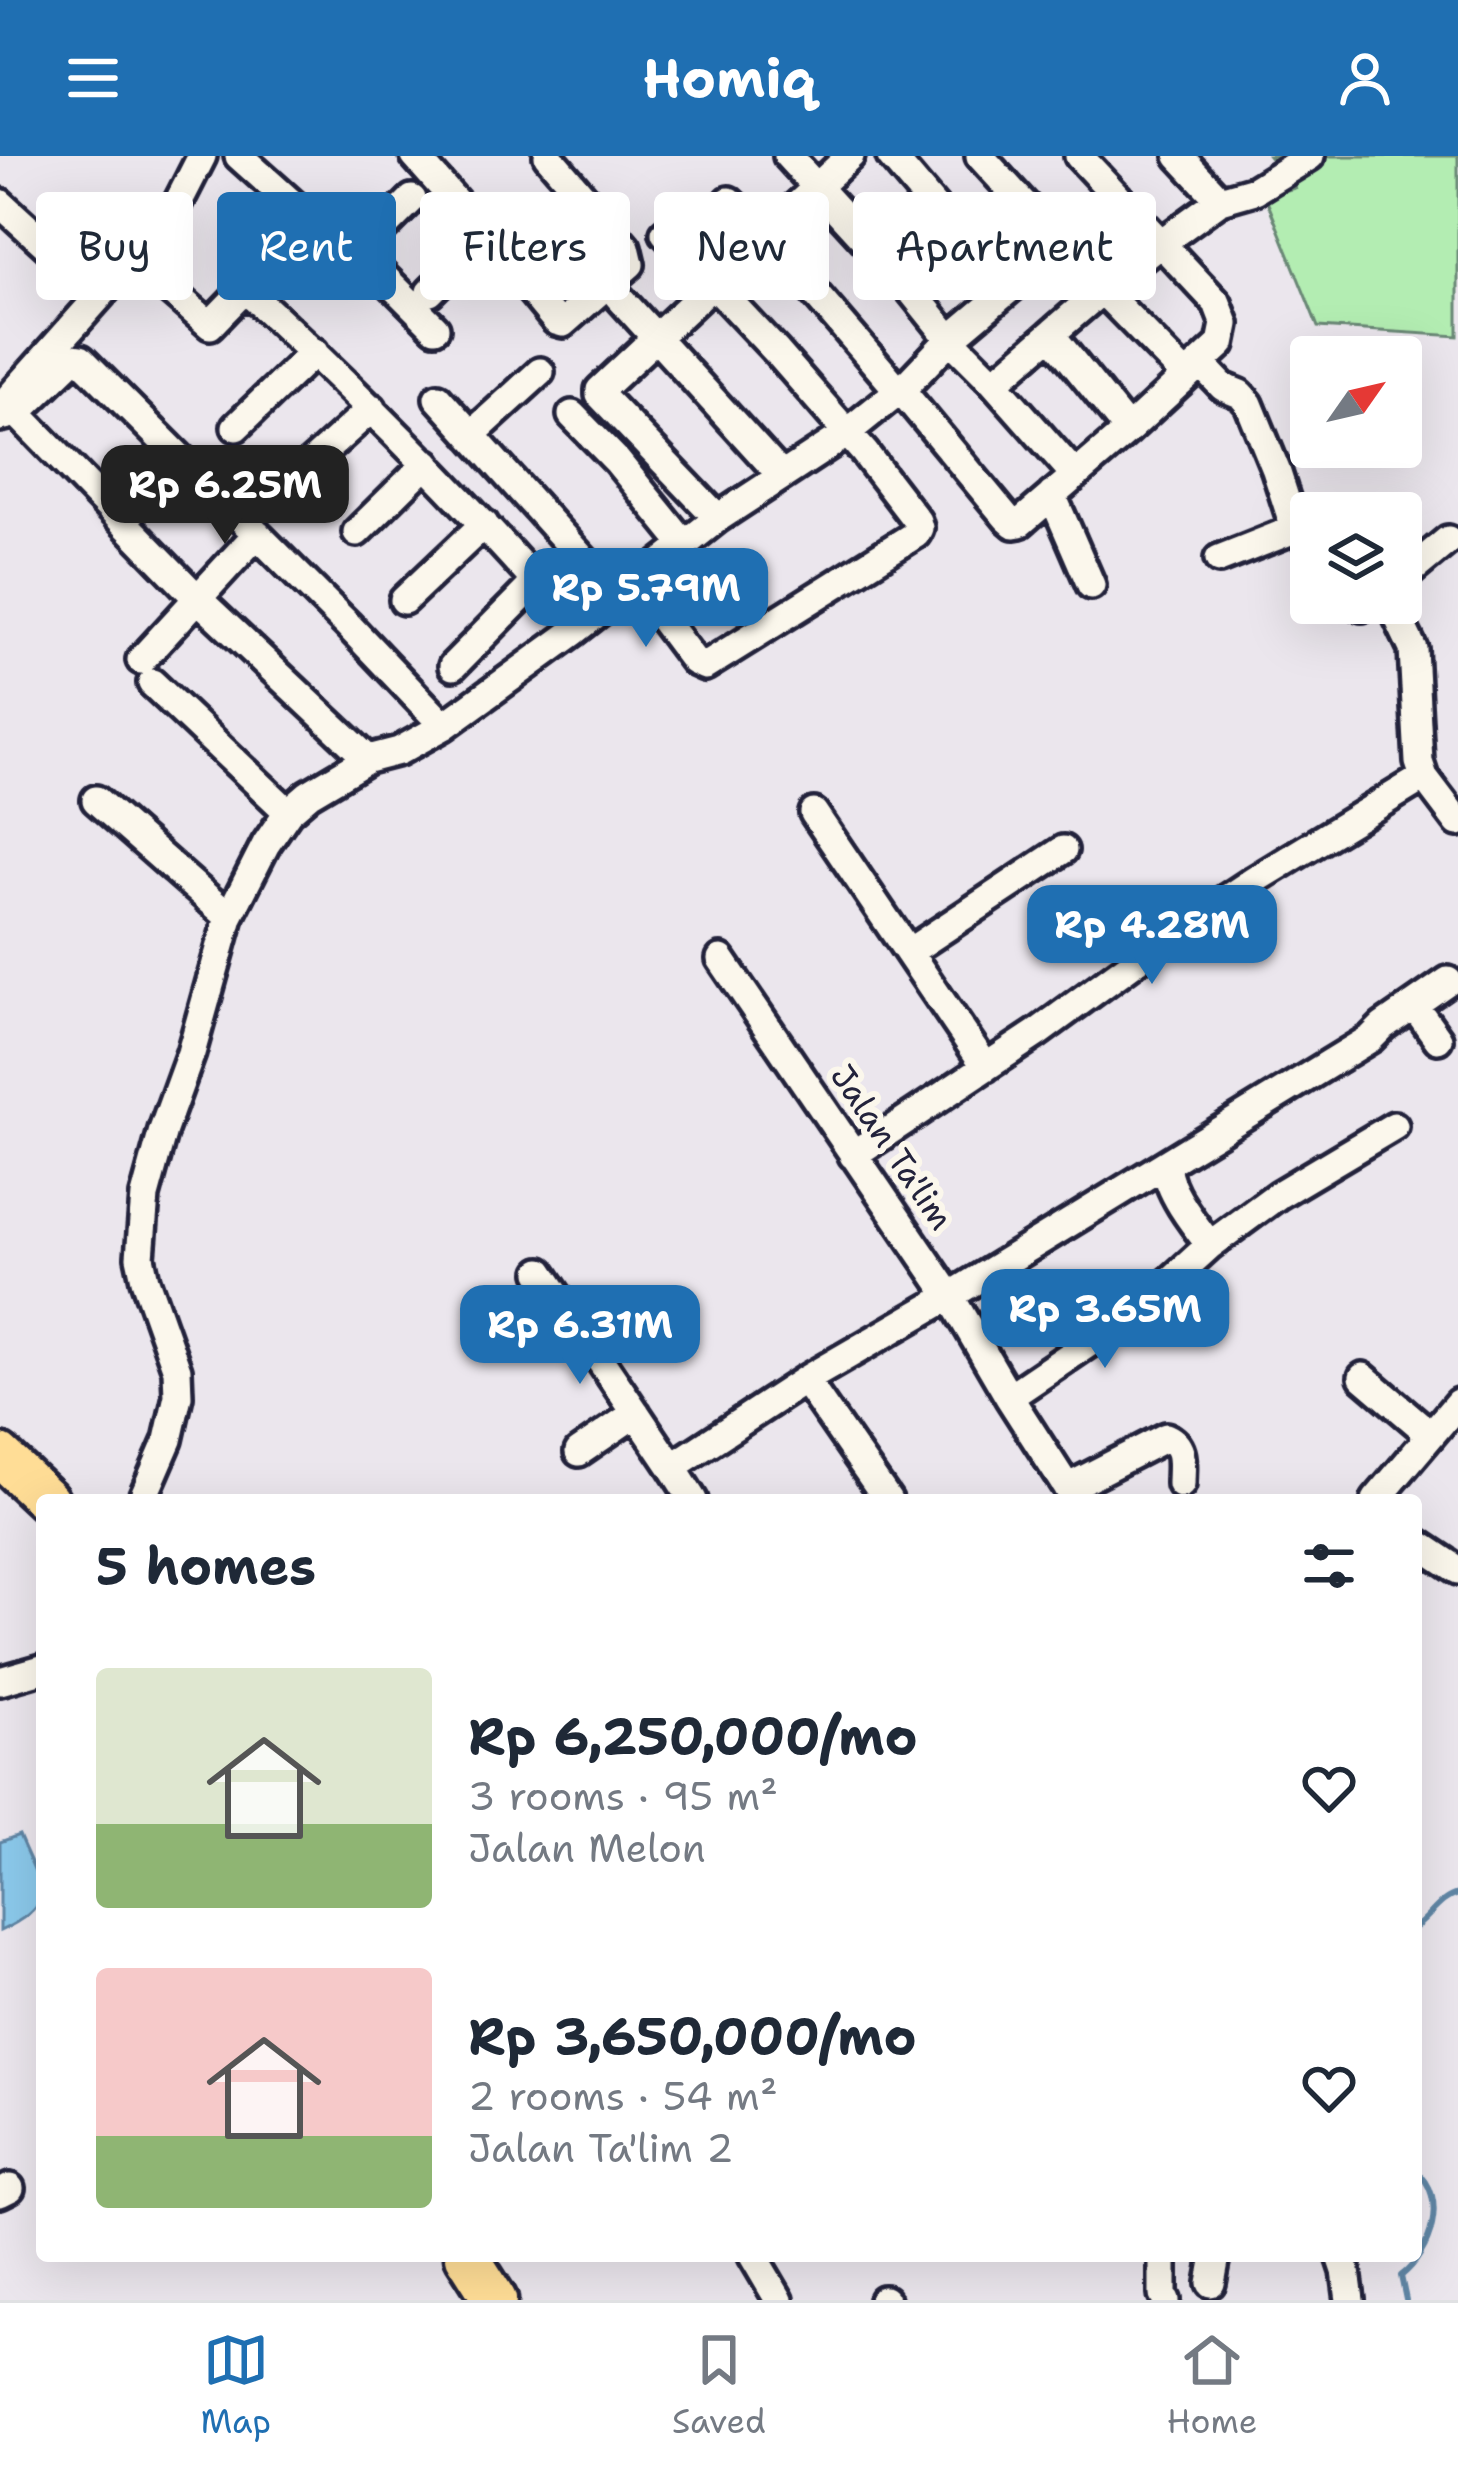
<!DOCTYPE html>
<meta charset="utf-8">
<style>
body{margin:0;font-family:"Shantell Sans",sans-serif;background:#f6f6f7;color:#1f2937;height:100vh;display:flex;flex-direction:column;font-size:45px;white-space:nowrap}
*{box-sizing:border-box;margin:0}
p{font-size:39px;color:#747a83}
.icon{flex:none;width:66px;height:66px;fill:none;stroke:currentColor;stroke-width:2;stroke-linecap:round;stroke-linejoin:round}
.map{position:relative;flex:1;overflow:hidden}
.panel{position:absolute;left:36px;top:1338px;width:1386px;height:768px;display:flex;flex-direction:column;background:#fff;border-radius:12px;box-shadow:0 12px 48px #0002}
.panel>*{flex:none}
.top-card{position:absolute;left:36px;top:36px;width:1386px;height:108px;display:flex;gap:24px}
.needle{width:78px;rotate:56deg}
.tools{position:absolute;left:1290px;top:180px;display:grid;gap:24px}
.tools a{display:grid;place-items:center;width:132px;height:132px;border-radius:12px;background:#fff;box-shadow:0 12px 48px #0002;font-size:60px}
.price{position:absolute;translate:-50% -102px;padding:0 27px;border-radius:24px;background:#1f6fb2;color:#fff;font-size:39px;line-height:78px;filter:drop-shadow(0 3px 6px #0008)}
.price::after{content:'';position:absolute;left:50%;top:72px;width:36px;height:27px;margin-left:-18px;background:inherit;clip-path:polygon(0 0,100% 0,50% 100%)}
.price.active{background:#222;color:#fff}
ul{padding:0;list-style:none}
li{display:flex;align-items:center;gap:36px;height:300px;padding:0 60px}
li span{display:grid;place-items:center;flex:none;width:336px;height:240px;border-radius:12px;color:#555}
li>.icon{margin-inline-start:auto}
span .icon{width:144px;height:144px;fill:#fffc;stroke-width:1}
li b{font-size:51px}
h2{display:flex;justify-content:space-between;align-items:center;height:144px;padding:0 60px;font-size:51px}
.tag{padding:0 42px;border-radius:12px;background:#fff;box-shadow:0 12px 48px #0002;font-size:42px;line-height:108px}
.tag.active{background:#1f6fb2;color:#fff}
header{display:flex;justify-content:space-between;align-items:center;height:156px;padding:0 60px;background:#1f6fb2;color:#fff;font-size:54px;font-weight:700}
.tabs{display:flex;justify-content:space-around;align-items:center;height:168px;border-top:3px solid #e0e1e3;background:#fff;font-size:33px;color:#747a83}
.tabs a{display:grid;justify-items:center;gap:6px}
.tabs .active{color:#1f6fb2}
.map>svg:first-child{display:block}
.green{fill:#b3edb2;stroke:#6a8876;stroke-width:3}
.water{fill:#8bc9eb;stroke:#6186a5;stroke-width:3}
.lines{fill:none;stroke-linecap:round;stroke-linejoin:round}
.stream{stroke:#6186a5;stroke-width:6}
.minor-casing{stroke:#22223b;stroke-width:36}
.highway-casing{stroke:#22223b;stroke-width:51}
.minor{stroke:#fbf7ec;stroke-width:27}
.highway{stroke:#ffdd96;stroke-width:42}
.labels{text-anchor:middle;dominant-baseline:central;stroke-width:12;stroke-linejoin:round;paint-order:stroke}
.street-label{font-size:33px;fill:#22223b;stroke:#fbf7ec}
</style>
<header><svg class="icon" aria-label="menu" viewBox="0 0 24 24"><path d="M4 6h16M4 12h16M4 18h16"/></svg>Homiq<svg class="icon" aria-label="person" viewBox="0 0 24 24"><circle cx="12" cy="8" r="4"/><path d="M4 21q1-7 8-7t8 7"/></svg></header>
<div class="map">
<svg width="1458" height="2144" viewBox="0 0 1458 2144">
<rect width="100%" height="100%" fill="#ebe6ed"/>
<filter id="ink" filterUnits="userSpaceOnUse"><feTurbulence type="fractalNoise" baseFrequency=".00833" numOctaves="2"/><feDisplacementMap in="SourceGraphic" scale="24" xChannelSelector="R" yChannelSelector="G"/><feConvolveMatrix kernelMatrix="1 2 1 2 8 2 1 2 1" color-interpolation-filters="sRGB"/></filter>
<g filter="url(#ink)">
<path class="green" d="M1269 0H1458V180L1318 171 1265 40 1295 32Z"/>
<path class="water" d="M19 1679C40 1731 61 1746 0 1775V1686Z"/>
<g class="lines">
<path class="stream" d="M1416 1771C1431 1760 1440 1742 1458 1738
M1406 2144 1401 2120C1431 2097 1449 2041 1416 2015"/>
<defs>
<path id="minor" d="M239 0 298 53 359 96 435 172
M415 0 486 80 556 165 563 167 630 108 626 91 548 0
M788 0 909 132 950 183 1063 88
M891 0 1006 136
M980 0 1102 134 1186 220
M1179 0 1220 44
M729 45 764 78 899 235
M0 47 100 138
M359 96 412 43
M133 102 210 169 245 133C347 227 444 323 536 426L453 510
M430 136 486 80
M618 140 781 319
M1052 180 1128 274
M1201 208 1223 231 1240 238 1249 248 1276 314 1295 373 1311 387
M994 227 1075 319
M901 234 1007 362 1014 368 1020 367 1128 274 1221 188 1225 168 1217 147 1079 0
M438 242 617 441
M0 252 163 69 179 45 202 0
M17 257 197 442 368 603
M572 259 617 305 685 389
M0 261 17 257 74 202 81 203 347 468 444 570
M236 271 314 196
M471 279 540 216
M299 318 372 252
M1052 339 1091 429
M718 362 600 239V234L850 0
M357 376 427 307
M1219 403 1295 373
M1401 423 1448 384
M635 426 694 505 705 510 916 378 919 372 917 365 864 296 777 196 665 77
M404 444 484 368
M1352 447 1362 451 1372 447
M1391 447 1413 493 1419 606 1424 621 1458 666
M141 504 257 378
M152 527 288 656
M96 644 229 761
M814 657 986 911
M909 796 1063 694
M721 803 950 1140 1009 1241 1075 1344
M1414 849 1438 883
M853 999 1037 877 1160 787 1255 724 1424 621
M1167 1009C1165 1032 1195 1070 1210 1089
M541 1116 672 1311
M1363 1221 1431 1279
M805 1224 888 1344
M1009 1241 1142 1151 1210 1089 1278 1039 1394 970
M579 1296 636 1257
M1067 1332 1166 1281C1186 1290 1181 1309 1181 1328
M142 1344 168 1284 178 1240 177 1214 145 1124 140 1101 145 1040 163 974 191 897 229 761 266 688 288 656 309 638 368 603 399 595 444 570 575 475 718 362 840 282 907 228 950 183 994 227 1102 134 1161 87 1220 44 1255 34 1310 0
M693 1344 672 1311 805 1224 950 1140 1371 882 1383 870 1448 825
M1376 1344 1458 1247
M1416 1386 1458 1414
M0 1525 42 1513
M0 2037 10 2032
M753 2100 779 2144
M1163 2100V2139L1166 2144
M1341 2100 1346 2115 1350 2144
M1211 2127 1216 2100
M883 2144H885"/>
<path id="highway" d="M0 1300 47 1344
M467 2100 495 2144"/>
</defs>
<use href="#minor" class="minor-casing"/>
<use href="#highway" class="highway-casing"/>
<use href="#minor" class="minor"/>
<use href="#highway" class="highway"/>
</g>
</g>
<g class="labels">
<g class="street-label">
<text transform="translate(892 991) rotate(56)">Jalan Ta'lim</text>
</g>
</g>
</svg>
<div class="tools">
<a><svg class="needle" viewBox="-14 -14 28 28"><path d="M0-13l5 13h-10z" fill="#e53935"/><path d="M0 13l5-13h-10z" fill="#747a83"/></svg></a>
<a><svg class="icon" aria-label="layers" viewBox="0 0 24 24"><path d="M12 4l9 5-9 5-9-5zM3 14l9 5 9-5"/></svg></a>
</div>
<b class="price active" style="left:225px;top:391px">Rp 6.25M</b>
<b class="price" style="left:646px;top:494px">Rp 5.79M</b>
<b class="price" style="left:1152px;top:831px">Rp 4.28M</b>
<b class="price" style="left:1105px;top:1215px">Rp 3.65M</b>
<b class="price" style="left:580px;top:1231px">Rp 6.31M</b>
<div class="top-card">
<a class="tag">Buy</a>
<a class="tag active">Rent</a>
<a class="tag">Filters</a>
<a class="tag">New</a>
<a class="tag">Apartment</a>
</div>
<section class="panel">
<h2>5 homes<svg class="icon" aria-label="filters" viewBox="0 0 24 24"><path d="M4 7h16M4 17h16"/><circle cx="9" cy="7" r="2"/><circle cx="15" cy="17" r="2"/></svg></h2>
<ul>
<li><span style="background:linear-gradient(#dfe7d0 65%,#8fb573 0)"><svg class="icon" aria-label="home" viewBox="0 0 24 24"><path d="M3 11l9-7 9 7M6 9v11h12V9"/></svg></span><div><b>Rp 6,250,000/mo</b><p>3 rooms · 95 m²</p><p>Jalan Melon</p></div><svg class="icon" aria-label="heart" viewBox="0 0 24 24"><path d="M12 20l-8-8c-3-5 5-10 8-4 3-6 11-1 8 4z"/></svg></li>
<li><span style="background:linear-gradient(#f6c9c9 70%,#8fb573 0)"><svg class="icon" aria-label="home" viewBox="0 0 24 24"><path d="M3 11l9-7 9 7M6 9v11h12V9"/></svg></span><div><b>Rp 3,650,000/mo</b><p>2 rooms · 54 m²</p><p>Jalan Ta'lim 2</p></div><svg class="icon" aria-label="heart" viewBox="0 0 24 24"><path d="M12 20l-8-8c-3-5 5-10 8-4 3-6 11-1 8 4z"/></svg></li>
</ul>
</section>
</div>
<nav class="tabs">
<a class="active"><svg class="icon" aria-label="map" viewBox="0 0 24 24"><path d="M3 6l6-2 6 2 6-2v14l-6 2-6-2-6 2zM9 4v14M15 6v14"/></svg>Map</a>
<a><svg class="icon" aria-label="saved" viewBox="0 0 24 24"><path d="M7 4h10v16l-5-4-5 4z"/></svg>Saved</a>
<a><svg class="icon" aria-label="home" viewBox="0 0 24 24"><path d="M3 11l9-7 9 7M6 9v11h12V9"/></svg>Home</a>
</nav>
